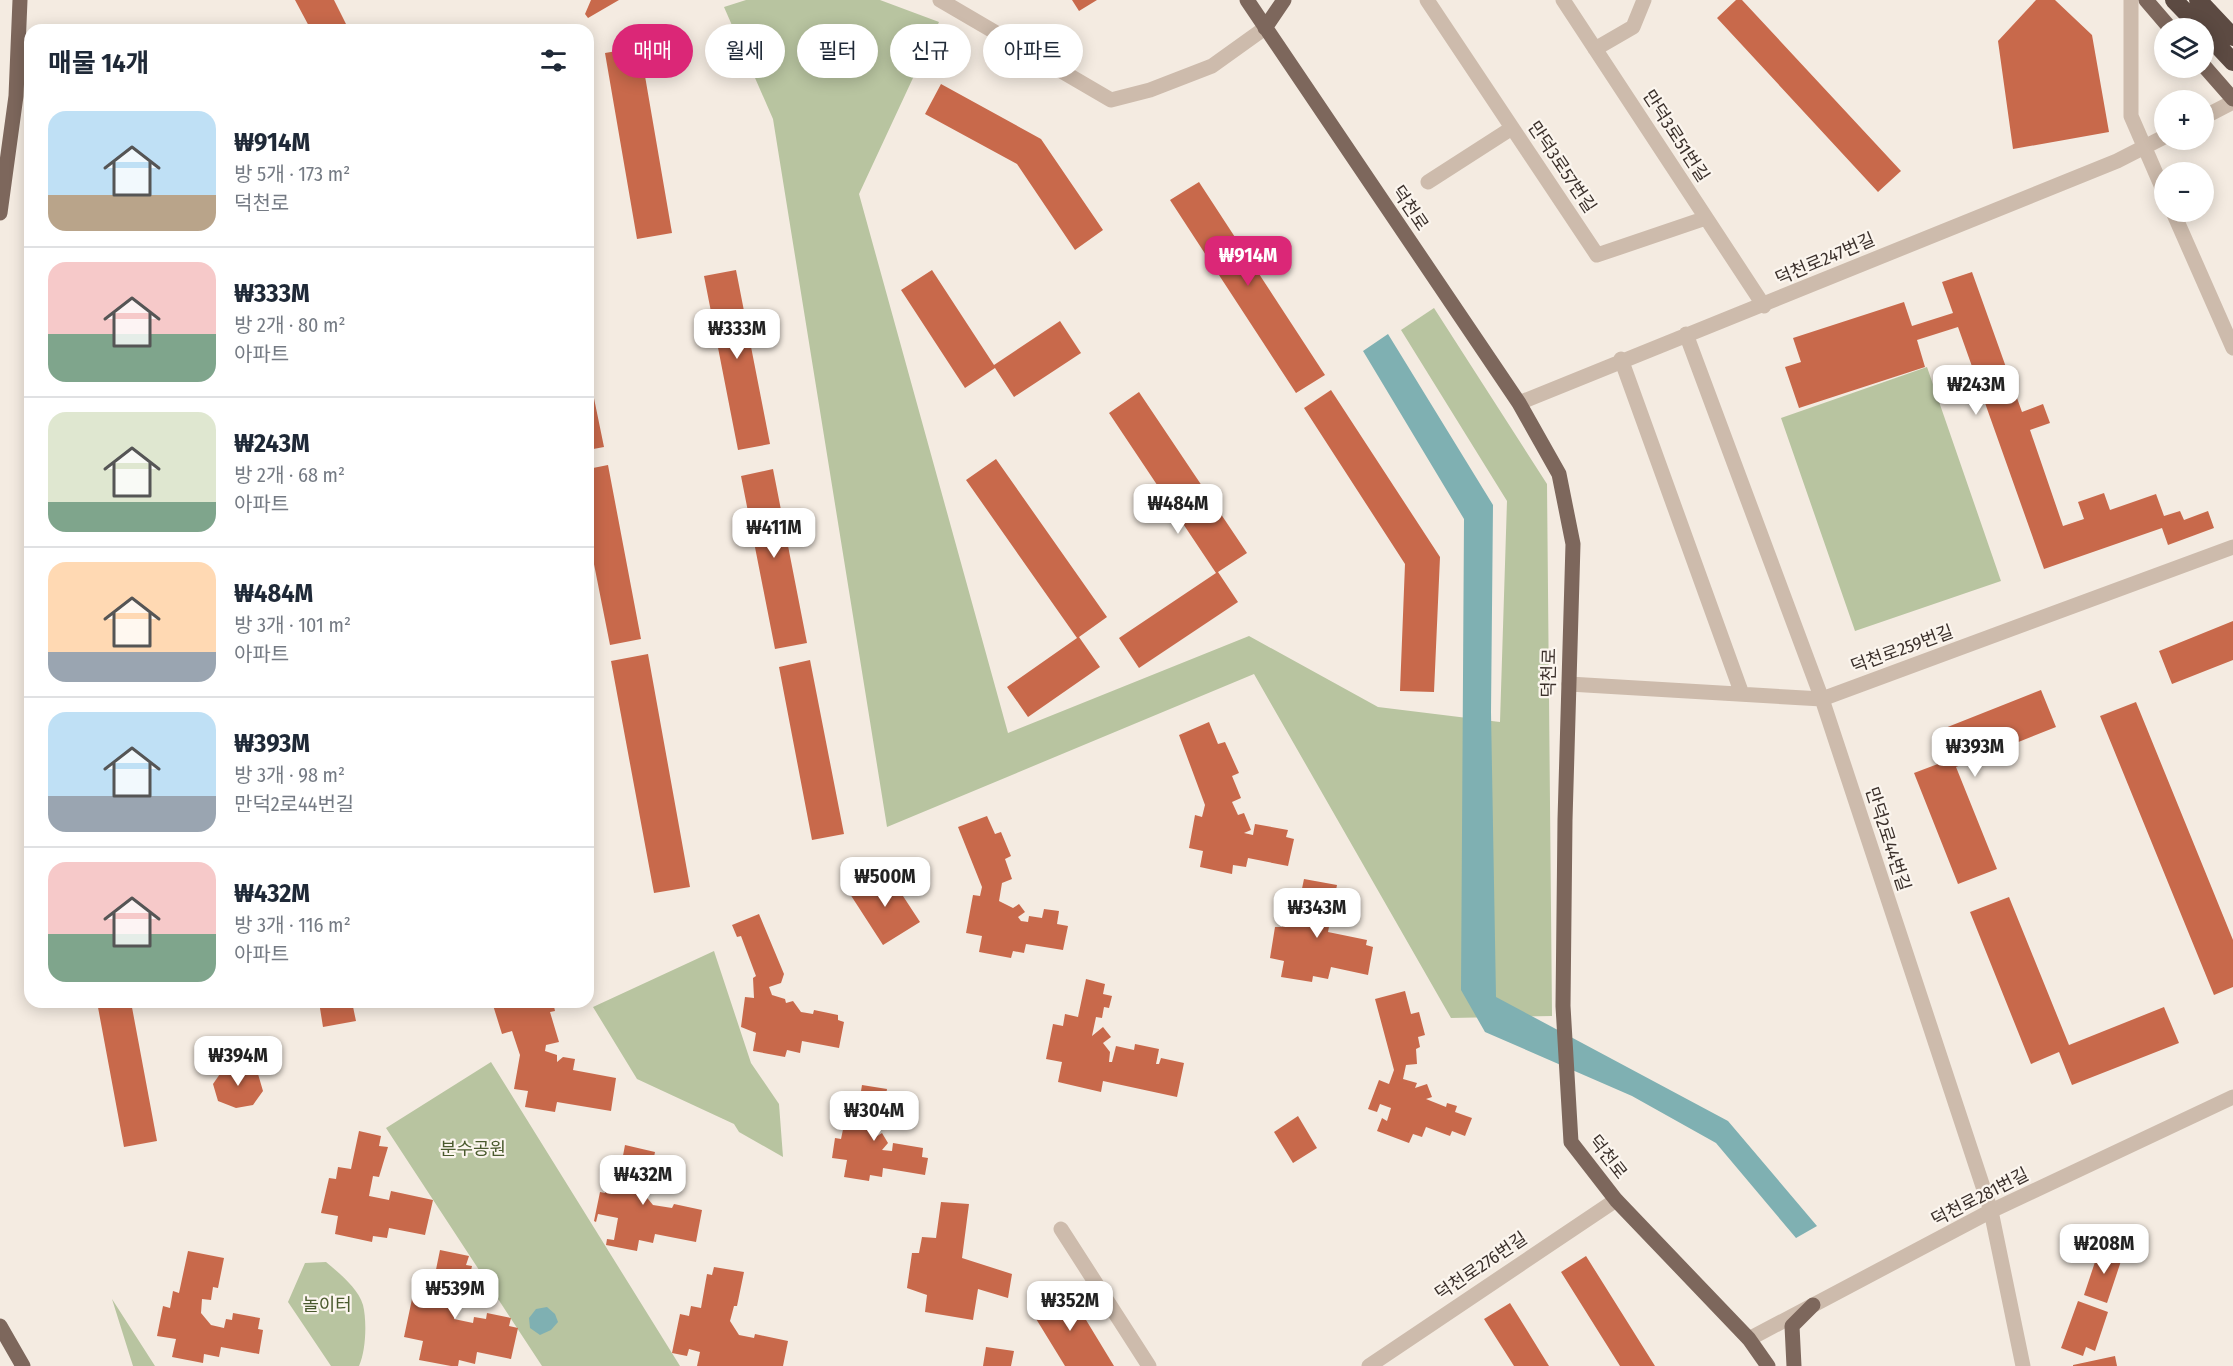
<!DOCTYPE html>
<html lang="ko">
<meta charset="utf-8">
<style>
body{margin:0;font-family:"Fira Sans Condensed","Noto Sans KR",sans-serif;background:#f6f6f7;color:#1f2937;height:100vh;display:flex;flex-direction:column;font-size:22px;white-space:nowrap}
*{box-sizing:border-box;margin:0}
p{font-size:20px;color:#747a83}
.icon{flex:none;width:33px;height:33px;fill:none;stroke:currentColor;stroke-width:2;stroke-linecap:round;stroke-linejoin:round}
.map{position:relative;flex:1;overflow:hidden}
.side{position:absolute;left:24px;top:24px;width:570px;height:984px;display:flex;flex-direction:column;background:#fff;border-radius:18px;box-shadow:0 3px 15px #0003}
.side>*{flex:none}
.guide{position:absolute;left:612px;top:24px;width:570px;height:54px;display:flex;gap:12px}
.controls{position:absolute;left:2154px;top:18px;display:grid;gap:12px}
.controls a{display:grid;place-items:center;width:60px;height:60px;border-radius:50%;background:#fff;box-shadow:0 3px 15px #0003;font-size:30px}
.price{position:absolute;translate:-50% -51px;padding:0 14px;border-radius:12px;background:#fff;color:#222;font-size:20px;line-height:39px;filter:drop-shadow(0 2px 3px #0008)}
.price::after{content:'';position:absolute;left:50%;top:36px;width:18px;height:14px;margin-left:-9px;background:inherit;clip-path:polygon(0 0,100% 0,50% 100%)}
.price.current{background:#db2777;color:#fff}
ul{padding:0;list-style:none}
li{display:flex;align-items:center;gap:18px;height:150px;padding:0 24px}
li+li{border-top:2px solid #e0e1e3}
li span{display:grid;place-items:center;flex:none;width:168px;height:120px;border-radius:18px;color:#555}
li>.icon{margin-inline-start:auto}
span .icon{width:72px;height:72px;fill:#fffc;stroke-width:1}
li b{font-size:26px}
h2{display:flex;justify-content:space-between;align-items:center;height:72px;padding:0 24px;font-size:26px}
.pill{padding:0 21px;border-radius:27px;background:#fff;box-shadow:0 3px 15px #0003;font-size:21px;line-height:54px}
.pill.current{background:#db2777;color:#fff}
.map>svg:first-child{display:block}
.green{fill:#b8c4a0}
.water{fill:#7fb0b2}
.building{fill:#c8694b}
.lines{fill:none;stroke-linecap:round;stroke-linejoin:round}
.minor{stroke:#cdbbac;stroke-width:15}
.major{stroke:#7d675c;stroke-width:15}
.highway{stroke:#5c4a42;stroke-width:18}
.labels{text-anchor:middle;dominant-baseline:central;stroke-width:4.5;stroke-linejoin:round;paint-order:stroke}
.street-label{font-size:18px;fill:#3b302b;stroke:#fbf5ee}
.park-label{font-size:18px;fill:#4a5a2e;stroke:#fbf5ee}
</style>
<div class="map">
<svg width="2233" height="1366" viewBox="0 0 2233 1366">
<rect width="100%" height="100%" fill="#f4ebe1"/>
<path class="green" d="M746 0H880L939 22 859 194 1008 733 1249 636 1378 707 1500 722 1507 501 1401 330 1434 308 1547 484 1552 1016 1451 1018 1254 674 887 827 773 119 724 7Z
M1927 367 2001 581 1855 631 1781 418Z
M714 951 751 1063 779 1104 783 1157 739 1132 734 1124 637 1079 593 1007Z
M491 1062 680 1366H542L386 1128Z
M326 1262C339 1273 358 1288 363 1305 367 1321 366 1351 359 1366H331L288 1302 305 1263Z
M112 1299 155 1366H133Z"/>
<path class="water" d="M1388 334 1493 505 1491 712 1496 997 1728 1121 1817 1226 1796 1238 1716 1143 1632 1096 1485 1032 1461 990 1464 519 1363 351Z
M547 1307 555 1314 558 1322 551 1330 540 1335 530 1328 529 1318 536 1309Z"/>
<path class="building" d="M295 0H334L349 30H311Z
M591 0H619L588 18 585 14Z
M1072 0H1097L1079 11Z
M1736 0H1742L1901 171 1878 192 1717 18Z
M2036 0H2055L2092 35 2109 132 2013 149 1998 41Z
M640 47 672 233 637 239 605 53Z
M941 84 1041 139 1103 230 1075 250 1017 164 925 114Z
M1199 182 1325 375 1296 393 1170 200Z
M736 270 770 444 738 450 704 276Z
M932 270 994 365 1060 321 1081 353 1014 397 995 368 965 388 901 290Z
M1972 272 2022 412 2043 404 2050 423 2030 430 2063 526 2084 519 2078 502 2104 493 2110 510 2156 494 2164 516 2180 511 2184 520 2208 511 2214 528 2168 545 2162 528 2044 569 1958 327 1917 340 1925 367 1799 408 1785 367 1801 362 1793 338 1904 302 1912 326 1953 313 1942 282Z
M588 369 604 447 588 450Z
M1331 390 1440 557 1434 692 1400 691 1405 564 1304 408Z
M1139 392 1247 553 1218 572 1238 602 1139 668 1119 638 1216 573 1109 413Z
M996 459 1107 617 1079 637 1100 667 1028 717 1007 687 1077 638 966 480Z
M608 465 641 639 610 645 588 534V469Z
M773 469 807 643 775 649 741 476Z
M2233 621V660L2172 684 2159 651Z
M648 654 690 887 654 893 611 661Z
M810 660 844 834 812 840 779 667Z
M2041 690 2056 727 1956 767 1997 869 1958 884 1914 773 1951 759 1940 730Z
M2136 702 2233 940V987L2214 995 2100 716Z
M1209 722 1218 744 1225 742 1239 773 1232 776 1241 798 1232 802 1238 815 1244 813 1251 830 1244 833 1253 835 1255 824 1288 830 1286 837 1294 839 1288 866 1248 858 1246 867 1233 865 1232 874 1200 867 1203 851 1189 848 1195 815 1202 817 1205 805 1179 735Z
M987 816 995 834 1001 832 1011 856 1005 859 1012 879 1002 883 999 901 1013 908 1019 904 1025 912 1018 917 1021 921 1028 922 1029 916 1042 918 1044 909 1059 911 1057 924 1068 926 1063 950 1026 944 1024 953 1013 951 1011 958 979 952 982 936 966 933 973 895 980 896 982 887 958 827Z
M886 870 920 922 883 945 850 894Z
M1304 879 1337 885 1328 932 1367 940 1366 945 1373 947 1368 975 1331 967 1328 979 1313 976 1312 982 1281 977 1284 961 1270 958 1275 927H1282L1284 915 1296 917Z
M2009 897 2069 1045 2164 1007 2179 1043 2072 1085 2059 1052 2031 1064 1970 912Z
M759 914 784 974 781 983 769 987 772 995 785 999 786 1003 793 1001 801 1012 813 1014 814 1010 838 1015V1020L844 1022 839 1048 802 1041 800 1053 787 1050 785 1057 753 1051 756 1033 741 1027 745 997 754 998 753 978 756 976 741 936 737 937 732 925Z
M1086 979 1105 984 1103 994 1112 996 1109 1008 1104 1007 1102 1018 1096 1017 1092 1036 1103 1027 1111 1037 1103 1043 1110 1052 1109 1062H1112L1116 1046 1134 1050 1135 1044 1159 1049 1156 1064H1159L1161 1058 1184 1063 1177 1097 1103 1081 1101 1092 1058 1082 1062 1062 1046 1059 1053 1024 1063 1026 1065 1014 1078 1017Z
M1405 991 1411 1014 1419 1012 1425 1035 1418 1037 1420 1047 1416 1049 1417 1064 1406 1065 1403 1079 1417 1083 1415 1088 1427 1084 1432 1097 1426 1099 1446 1107 1447 1103 1457 1106 1455 1112 1472 1118 1465 1136 1452 1131 1450 1136 1426 1127 1422 1137 1413 1134 1409 1143 1377 1131 1382 1118 1387 1121 1391 1108 1380 1104 1377 1112 1368 1109 1379 1080 1389 1084 1394 1070 1375 999Z
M97 1002H131L157 1141 124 1147Z
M319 1002H352L356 1021 323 1027Z
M492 1002H553L555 1011 550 1012 559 1042 546 1045 545 1051 557 1055V1062L563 1057 575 1059 573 1070 616 1078 611 1111 557 1102 555 1112 525 1107 528 1091 514 1089 520 1055 512 1031 502 1034Z
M242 1064 258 1074 263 1091 253 1105 236 1108 218 1101 213 1084 224 1068Z
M862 1085 887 1089 885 1102 889 1103 887 1119 883 1118 881 1130 875 1129 874 1138 882 1133 888 1143 882 1150 892 1151 893 1143 923 1148 922 1157 928 1158 925 1175 883 1168 882 1177 870 1175 869 1181 844 1177 847 1160 832 1158 835 1138 841 1139 845 1120 856 1122Z
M1298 1116 1317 1148 1293 1163 1274 1132Z
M359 1131 381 1136 379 1146 388 1147 379 1177 373 1176 369 1196 389 1200 391 1191 433 1200 425 1235 389 1228 387 1238 373 1236 372 1242 335 1234 338 1216 321 1213 329 1178 336 1179 338 1167 351 1169Z
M625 1145 655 1152 650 1177 657 1178 654 1188 646 1186 644 1194 653 1205 672 1208 674 1204 702 1210 696 1242 655 1234 653 1243 639 1240 637 1251 606 1245 607 1239 614 1240 618 1218 598 1214 596 1222 594 1221 600 1192 605 1193 607 1179 618 1182Z
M941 1202 969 1204 962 1258 1012 1274 1008 1298 978 1289 973 1320 925 1312 927 1295 907 1288 912 1253H919L922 1237 936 1238Z
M2113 1248 2124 1252 2107 1303 2084 1295 2097 1256Z
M440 1250 469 1256 466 1265 472 1266 468 1284 464 1283 461 1298 455 1297 454 1319 473 1323 474 1317 486 1319 487 1313 511 1318 509 1326 518 1328 511 1359 477 1352 475 1364 459 1360 458 1366H451L419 1360 423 1341 404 1337 412 1299 420 1301 423 1287 432 1289Z
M188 1251 224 1258 218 1288 213 1287 211 1300 202 1299 201 1313 211 1325 224 1328 226 1319 232 1320 233 1313 260 1318 258 1329 263 1330 259 1354 221 1347 219 1357 204 1354 203 1363 172 1357 176 1339 157 1336 163 1306 170 1308 173 1291 179 1293Z
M1586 1256 1655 1366H1620L1561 1272Z
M714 1267 744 1272 737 1306H734L730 1321 739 1335 754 1338 755 1334 788 1341 783 1366H697L700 1352 689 1349 687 1356 672 1353 680 1314 689 1316 691 1306 701 1308 707 1274 712 1275Z
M1066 1287 1114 1366H1065L1030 1309Z
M2078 1301 2108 1312 2095 1351 2086 1347 2083 1356 2061 1348Z
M1510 1303 1549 1366H1514L1484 1319Z
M986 1347 1014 1351 1011 1366H983Z
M2115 1356 2117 1366H2073V1365Z"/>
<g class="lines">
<path class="minor" d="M940 0 1111 100 1150 90 1212 66 1265 28
M1427 0 1597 255 1706 218
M1563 0 1764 306
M2131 0V116L2164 192
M1595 49 1633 27 1644 0
M2204 117 2233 102
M1428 182 1512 128
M2173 212 2233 348
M1686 334 1822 699 1991 1211 2023 1366
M1621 359 1742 694
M1519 403 2117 161 2164 137
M1569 684 1822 699 2233 547
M1061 1229 1149 1366
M1749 1339 1991 1211 2233 1097
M1369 1366 1616 1200"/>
<path class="major" d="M1247 0 1519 403 1559 474 1573 544 1565 820 1563 1006 1571 1142 1616 1200 1749 1339 1768 1366
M2146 0 2170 28
M1265 28 1284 0
M2204 66 2233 99
M0 213 16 96 20 0
M0 1326 23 1366
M1794 1366 1792 1326 1813 1305"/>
<path class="highway" d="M2174 0 2201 28
M2198 0 2233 37
M2204 31 2233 62"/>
</g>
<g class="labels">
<g class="street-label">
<text transform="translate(1676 136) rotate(57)">만덕3로51번길</text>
<text transform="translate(1562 167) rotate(56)">만덕3로57번길</text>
<text transform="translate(1410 208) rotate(56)">덕천로</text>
<text transform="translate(1825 259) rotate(-23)">덕천로247번길</text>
<text transform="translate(1902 649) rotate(-20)">덕천로259번길</text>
<text transform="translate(1549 673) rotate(-89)">덕천로</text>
<text transform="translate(1888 839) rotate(72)">만덕2로44번길</text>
<text transform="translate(1608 1157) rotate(52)">덕천로</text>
<text transform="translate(1980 1197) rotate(-27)">덕천로281번길</text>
<text transform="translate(1481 1266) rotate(-34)">덕천로276번길</text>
</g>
<g class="park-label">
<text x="473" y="1149">분수공원</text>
<text x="327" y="1305">놀이터</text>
</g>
</g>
</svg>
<div class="controls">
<a><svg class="icon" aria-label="layers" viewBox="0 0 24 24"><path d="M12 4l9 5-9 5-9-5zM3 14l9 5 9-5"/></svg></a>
<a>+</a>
<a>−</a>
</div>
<b class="price current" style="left:1248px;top:287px">₩914M</b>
<b class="price" style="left:737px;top:360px">₩333M</b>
<b class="price" style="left:1976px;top:416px">₩243M</b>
<b class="price" style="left:1178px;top:535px">₩484M</b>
<b class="price" style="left:774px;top:559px">₩411M</b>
<b class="price" style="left:1975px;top:778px">₩393M</b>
<b class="price" style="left:885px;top:908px">₩500M</b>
<b class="price" style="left:1317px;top:939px">₩343M</b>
<b class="price" style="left:238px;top:1087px">₩394M</b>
<b class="price" style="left:874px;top:1142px">₩304M</b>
<b class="price" style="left:643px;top:1206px">₩432M</b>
<b class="price" style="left:2104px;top:1275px">₩208M</b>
<b class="price" style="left:455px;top:1320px">₩539M</b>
<b class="price" style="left:1070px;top:1332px">₩352M</b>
<div class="guide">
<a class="pill current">매매</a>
<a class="pill">월세</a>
<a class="pill">필터</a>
<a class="pill">신규</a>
<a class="pill">아파트</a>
</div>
<section class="side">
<h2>매물 14개<svg class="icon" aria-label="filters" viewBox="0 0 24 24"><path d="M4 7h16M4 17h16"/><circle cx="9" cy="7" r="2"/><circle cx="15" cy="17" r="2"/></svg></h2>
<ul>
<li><span style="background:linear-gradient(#bfe0f5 70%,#b9a48a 0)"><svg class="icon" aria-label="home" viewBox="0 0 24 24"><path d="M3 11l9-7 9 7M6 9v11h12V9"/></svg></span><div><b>₩914M</b><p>방 5개 · 173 m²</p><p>덕천로</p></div></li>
<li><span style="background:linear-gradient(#f6c9c9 60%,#7fa58c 0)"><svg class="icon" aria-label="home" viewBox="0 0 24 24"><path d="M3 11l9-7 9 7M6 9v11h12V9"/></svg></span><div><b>₩333M</b><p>방 2개 · 80 m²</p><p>아파트</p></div></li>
<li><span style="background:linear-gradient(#dfe7d0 75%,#7fa58c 0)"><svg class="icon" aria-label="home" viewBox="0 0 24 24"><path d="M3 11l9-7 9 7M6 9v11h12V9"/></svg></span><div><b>₩243M</b><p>방 2개 · 68 m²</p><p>아파트</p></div></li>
<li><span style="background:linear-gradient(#ffd9b3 75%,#9aa5b1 0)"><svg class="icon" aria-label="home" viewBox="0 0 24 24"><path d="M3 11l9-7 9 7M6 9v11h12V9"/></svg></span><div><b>₩484M</b><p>방 3개 · 101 m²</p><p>아파트</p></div></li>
<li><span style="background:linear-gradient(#bfe0f5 70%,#9aa5b1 0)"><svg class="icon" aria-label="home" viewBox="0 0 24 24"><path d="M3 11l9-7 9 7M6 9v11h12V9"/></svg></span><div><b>₩393M</b><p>방 3개 · 98 m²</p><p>만덕2로44번길</p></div></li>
<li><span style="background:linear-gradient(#f6c9c9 60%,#7fa58c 0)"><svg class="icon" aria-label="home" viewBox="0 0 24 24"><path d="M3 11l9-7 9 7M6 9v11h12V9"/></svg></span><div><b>₩432M</b><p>방 3개 · 116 m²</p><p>아파트</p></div></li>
</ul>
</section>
</div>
